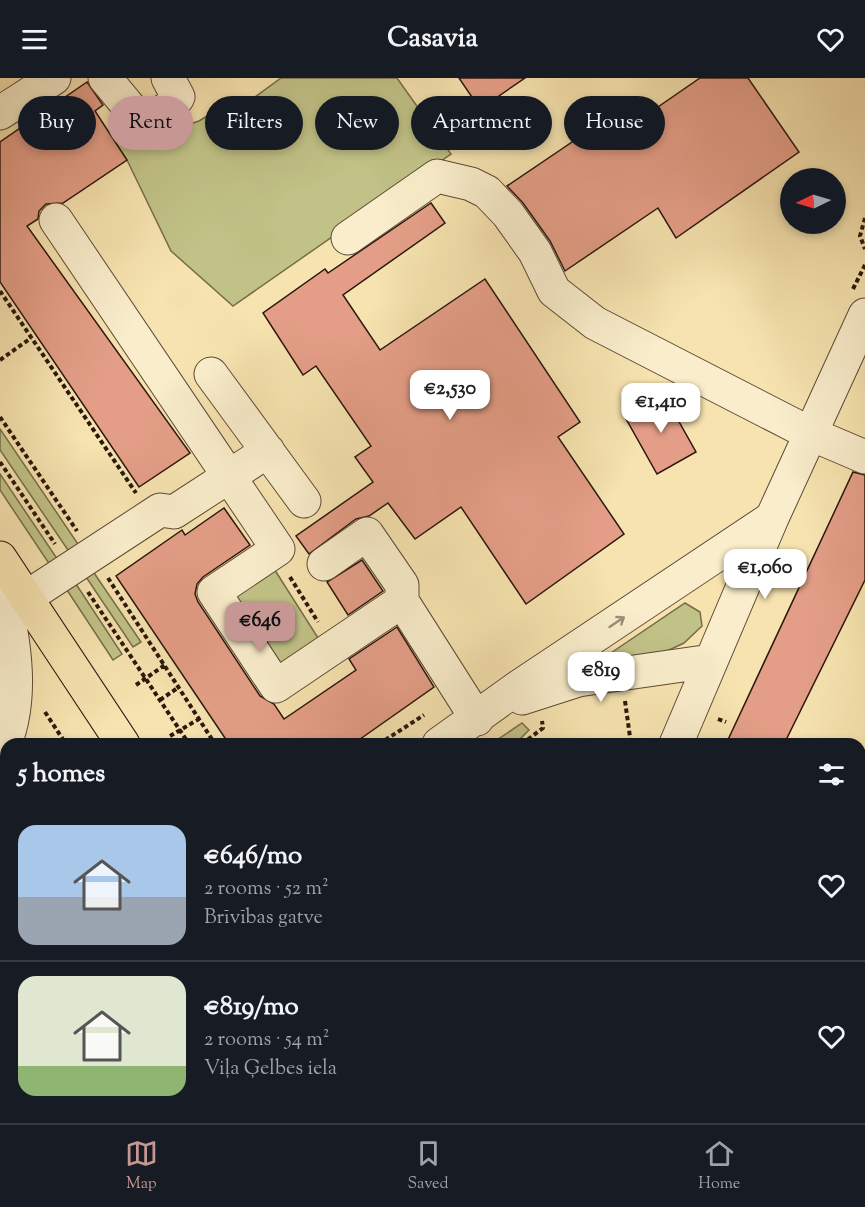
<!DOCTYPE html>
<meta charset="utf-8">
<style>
body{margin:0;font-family:"Sorts Mill Goudy",serif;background:#242831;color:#f1f3f6;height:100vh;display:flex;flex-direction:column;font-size:22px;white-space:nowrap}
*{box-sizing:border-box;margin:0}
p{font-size:20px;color:#9ea1a6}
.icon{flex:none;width:33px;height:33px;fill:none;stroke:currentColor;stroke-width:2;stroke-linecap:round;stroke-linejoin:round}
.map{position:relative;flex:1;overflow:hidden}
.sheet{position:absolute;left:0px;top:660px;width:866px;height:386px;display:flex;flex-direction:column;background:#171b24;border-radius:18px 18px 0 0;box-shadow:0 3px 9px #0003}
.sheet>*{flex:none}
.hud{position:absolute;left:18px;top:18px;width:830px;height:54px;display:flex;gap:12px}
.needle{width:39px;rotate:265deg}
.buttons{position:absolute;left:780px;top:90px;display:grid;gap:12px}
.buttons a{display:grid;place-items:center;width:66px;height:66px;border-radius:50%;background:#171b24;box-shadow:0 3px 9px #0003;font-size:30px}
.price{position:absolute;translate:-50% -51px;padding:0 14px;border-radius:12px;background:#fff;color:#222;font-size:20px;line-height:39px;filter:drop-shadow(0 2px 3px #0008)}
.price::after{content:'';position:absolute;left:50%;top:36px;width:18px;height:14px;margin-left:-9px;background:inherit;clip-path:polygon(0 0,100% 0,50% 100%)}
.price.active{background:#c59692;color:#111}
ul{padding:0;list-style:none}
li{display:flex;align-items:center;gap:18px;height:150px;padding:0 18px}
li+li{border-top:2px solid #363941}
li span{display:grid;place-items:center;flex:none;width:168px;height:120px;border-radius:18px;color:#555}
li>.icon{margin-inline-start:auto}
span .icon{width:72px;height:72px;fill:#fffc;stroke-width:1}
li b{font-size:26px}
h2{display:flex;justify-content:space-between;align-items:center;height:72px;padding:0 18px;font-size:26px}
.tag{padding:0 21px;border-radius:27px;background:#171b24;box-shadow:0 3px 9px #0003;font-size:21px;line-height:54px}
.tag.active{background:#c59692;color:#111}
header{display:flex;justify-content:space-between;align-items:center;height:78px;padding:0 18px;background:#171b24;font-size:27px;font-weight:800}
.menu{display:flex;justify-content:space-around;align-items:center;height:84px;border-top:2px solid #363941;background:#171b24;font-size:16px;color:#9ea1a6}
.menu a{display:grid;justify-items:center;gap:3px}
.menu .active{color:#c59692}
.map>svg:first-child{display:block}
.green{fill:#c1c287;stroke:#766c4a;stroke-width:1.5}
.building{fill:#e49e87;stroke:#2b170d;stroke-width:1.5}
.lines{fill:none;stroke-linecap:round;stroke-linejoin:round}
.minor-casing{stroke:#5e4a36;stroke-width:35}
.highway-casing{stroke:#2b170d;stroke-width:35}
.path{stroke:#2b170d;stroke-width:4;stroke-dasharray:4.5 3;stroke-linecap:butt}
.minor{stroke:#f9edcb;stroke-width:33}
.highway{stroke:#f6e3af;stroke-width:33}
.oneway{stroke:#9c8d76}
</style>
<header><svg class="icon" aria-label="menu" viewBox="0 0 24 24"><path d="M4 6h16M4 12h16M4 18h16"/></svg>Casavia<svg class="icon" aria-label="heart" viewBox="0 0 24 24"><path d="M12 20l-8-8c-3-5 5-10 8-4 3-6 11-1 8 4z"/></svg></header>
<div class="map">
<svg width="865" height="1045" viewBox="0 0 865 1045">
<rect width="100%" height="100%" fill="#f6e3af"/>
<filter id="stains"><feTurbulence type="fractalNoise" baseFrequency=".00333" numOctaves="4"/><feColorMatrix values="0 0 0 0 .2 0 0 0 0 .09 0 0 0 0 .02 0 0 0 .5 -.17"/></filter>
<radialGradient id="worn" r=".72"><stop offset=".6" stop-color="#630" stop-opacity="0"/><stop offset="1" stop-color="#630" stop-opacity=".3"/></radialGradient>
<path class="green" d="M281 0H397L451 76 233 228 171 173 127 82 111 58 121 51 135 64 199 43 217 32 251 22Z
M0 351 82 472 72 478 0 372Z
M0 396 60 485 52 490 0 412Z
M271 486 320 563 276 591 227 515Z
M90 489 141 564 133 569 82 493Z
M72 500 122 576 113 582 63 506Z
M685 525 700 534 702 548 684 565 667 573 603 585 602 581Z
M522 645 529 652 515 666H491Z
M247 1040H290V1045H240Z"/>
<path class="building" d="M459 0H525L480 31Z
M700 0H748L799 74 676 160 658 130 565 193 550 163 523 125 507 108 615 35 626 51Z
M87 4 103 27 95 33 127 82 63 125 46 126 39 133 38 141 27 148 190 375 139 409 0 204V64Z
M431 125 445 145 343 217 380 272 485 201 580 344 558 359 624 456 526 526 461 429 415 461 388 425 369 438 356 441 309 476 296 458 373 404 355 379 371 368 316 288 303 297 263 235 325 191 328 195Z
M664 317 696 374 657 396 625 339Z
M853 394 865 397V502L784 666H726Z
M224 430 250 467 203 499 197 506 195 516 198 524 260 618 274 626 284 641 356 592 349 581 397 549 434 609 353 666H229L116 498 182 452 185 457Z
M362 482 383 513 348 537 327 504Z"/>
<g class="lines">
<defs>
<path id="minor" d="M105 0 139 41C153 41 171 31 178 19L168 0
M0 35 54 0
M56 142 278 471 214 514 276 608 402 523 477 641
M348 160 437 98 471 106 487 114 508 136 535 174 554 213 595 245 811 356 865 379
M211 296 304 423
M324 486 367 456 402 507V523
M0 497C12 556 28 620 0 677
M27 519 160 432 174 434 268 373
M522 620 578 602 711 583
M439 666 520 608 772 440
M676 666 772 440 865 237
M0 795 6 804
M0 901 6 898
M0 946 6 942
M0 1009 6 999
M22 1040 30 1045
M558 1045V1040
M619 1045V1040"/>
<path id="highway" d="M0 480 123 666
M377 1042 386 1045"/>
</defs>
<use href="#minor" class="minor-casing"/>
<use href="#highway" class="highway-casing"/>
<path class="path" d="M865 140 860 158 865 171
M853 211 865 187
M0 213 136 415
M0 282 31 260
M0 339 77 453
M0 384 55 466
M290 499 318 544
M108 500 215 666
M88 514 189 666
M136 607 165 587
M160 622 179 609
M625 623 631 666
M45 634 66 666
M718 641 726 644
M170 658 199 641
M379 666 424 637
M522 666 543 650 542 643
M299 1040V1045
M302 1040 305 1045
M441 1040 445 1045
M475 1040 479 1045"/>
<use href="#minor" class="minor"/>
<use href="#highway" class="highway"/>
</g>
<defs><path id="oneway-shaft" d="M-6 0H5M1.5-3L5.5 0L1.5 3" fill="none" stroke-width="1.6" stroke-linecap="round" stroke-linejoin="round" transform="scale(1.5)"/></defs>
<use class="oneway" href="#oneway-shaft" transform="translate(617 544) rotate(-34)"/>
<rect width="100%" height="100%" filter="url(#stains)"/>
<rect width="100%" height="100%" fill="url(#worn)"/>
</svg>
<div class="buttons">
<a><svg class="needle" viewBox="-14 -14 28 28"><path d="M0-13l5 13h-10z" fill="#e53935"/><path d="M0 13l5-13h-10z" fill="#9ea1a6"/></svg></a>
</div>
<b class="price" style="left:450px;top:343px">€2,530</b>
<b class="price" style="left:661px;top:356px">€1,410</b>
<b class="price" style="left:765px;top:522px">€1,060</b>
<b class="price active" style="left:260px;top:575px">€646</b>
<b class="price" style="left:601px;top:625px">€819</b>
<div class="hud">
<a class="tag">Buy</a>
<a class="tag active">Rent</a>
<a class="tag">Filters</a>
<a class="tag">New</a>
<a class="tag">Apartment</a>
<a class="tag">House</a>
</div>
<section class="sheet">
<h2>5 homes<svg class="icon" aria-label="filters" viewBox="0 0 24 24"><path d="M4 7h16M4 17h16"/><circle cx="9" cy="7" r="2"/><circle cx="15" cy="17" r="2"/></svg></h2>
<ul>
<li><span style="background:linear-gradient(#a9c7e8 60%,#9aa5b1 0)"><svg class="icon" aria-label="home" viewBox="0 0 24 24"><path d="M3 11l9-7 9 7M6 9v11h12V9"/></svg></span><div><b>€646/mo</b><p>2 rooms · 52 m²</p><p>Brīvības gatve</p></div><svg class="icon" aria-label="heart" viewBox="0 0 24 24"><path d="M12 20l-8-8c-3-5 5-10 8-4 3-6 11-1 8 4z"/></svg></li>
<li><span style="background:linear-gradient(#dfe7d0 75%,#8fb573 0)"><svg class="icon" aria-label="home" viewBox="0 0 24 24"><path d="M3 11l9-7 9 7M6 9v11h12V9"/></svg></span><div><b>€819/mo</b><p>2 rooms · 54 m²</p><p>Viļa Ģelbes iela</p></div><svg class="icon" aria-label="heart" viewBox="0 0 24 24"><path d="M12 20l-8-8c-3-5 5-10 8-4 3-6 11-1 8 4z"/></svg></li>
</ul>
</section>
</div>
<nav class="menu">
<a class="active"><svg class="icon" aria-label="map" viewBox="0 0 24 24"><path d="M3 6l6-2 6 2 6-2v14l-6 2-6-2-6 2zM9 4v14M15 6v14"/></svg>Map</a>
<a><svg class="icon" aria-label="saved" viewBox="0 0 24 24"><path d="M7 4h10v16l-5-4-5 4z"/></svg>Saved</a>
<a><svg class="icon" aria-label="home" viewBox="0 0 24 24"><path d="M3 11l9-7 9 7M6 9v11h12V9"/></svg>Home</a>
</nav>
